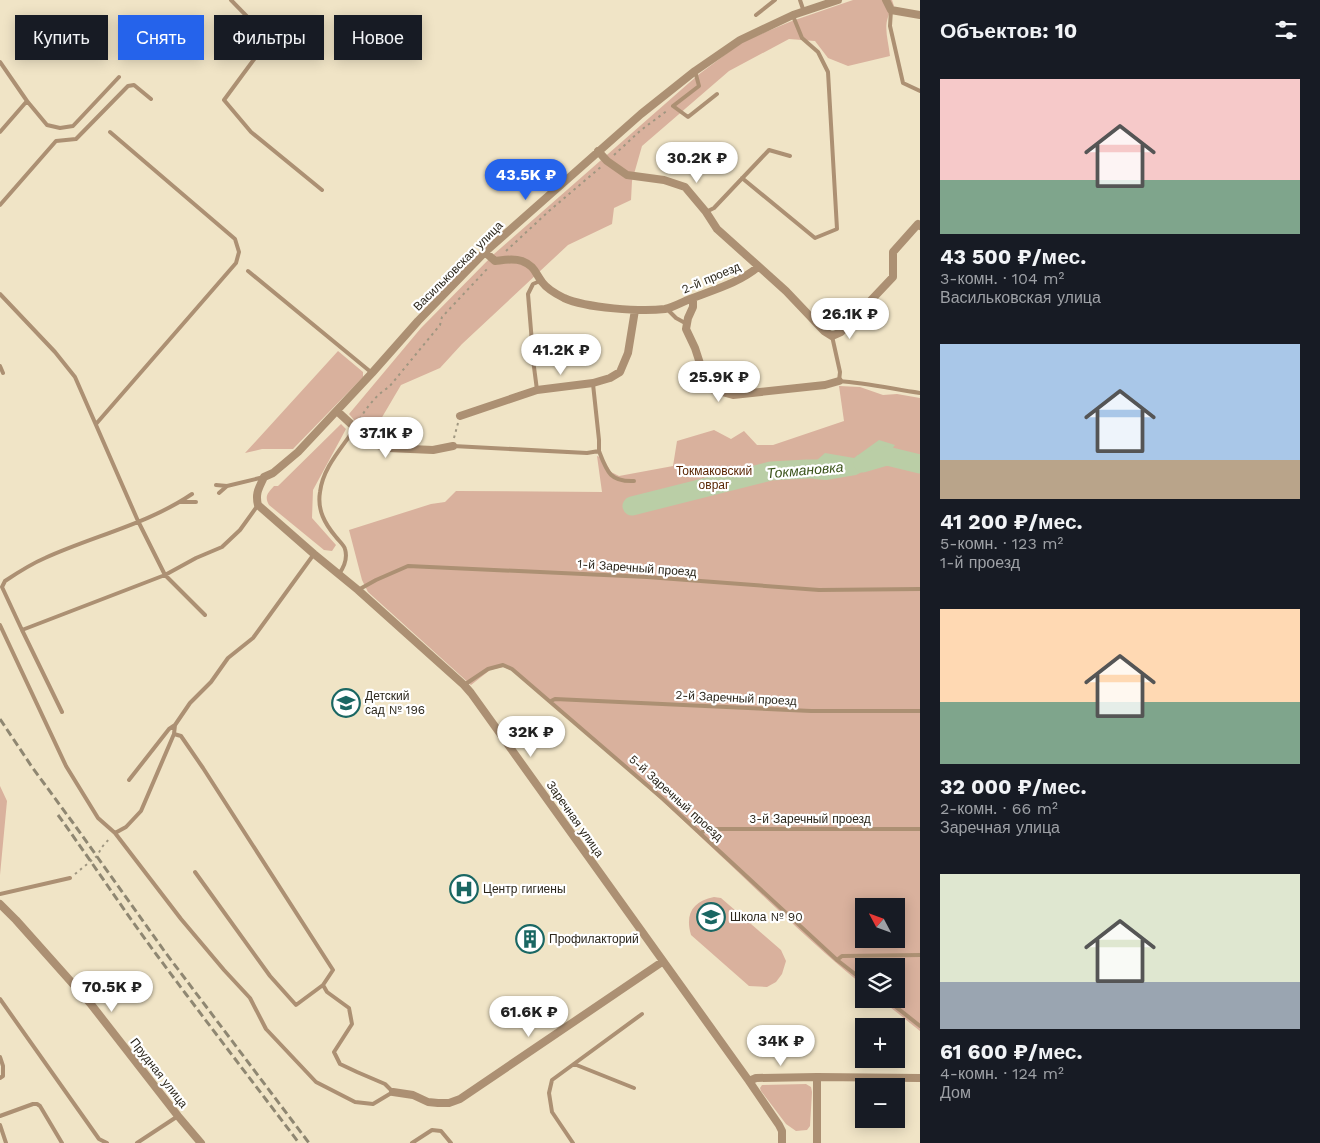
<!DOCTYPE html>
<html lang="ru">
<meta charset="utf-8">
<style>
body{margin:0;font-family:"Work Sans",sans-serif;background:#242831;color:#f1f3f6;height:100vh;display:flex;flex-direction:column;font-size:19px;white-space:nowrap}
*{box-sizing:border-box;margin:0}
p{font-size:16px;color:#9ea1a6}
.icon{flex:none;width:28px;height:28px;fill:none;stroke:currentColor;stroke-width:2;stroke-linecap:round;stroke-linejoin:round}
.map{position:relative;flex:1;overflow:hidden}
.side{display:flex;flex-direction:column;background:#171b24;width:400px}
.side>*{flex:none}
.hud{position:absolute;left:15px;top:15px;width:475px;height:45px;display:flex;gap:10px}
.needle{width:32px;rotate:311deg}
.buttons{position:absolute;left:855px;top:898px;display:grid;gap:10px}
.buttons a{display:grid;place-items:center;width:50px;height:50px;border-radius:0px;background:#171b24;box-shadow:0 2px 12px #0003;font-size:25px}
.price{position:absolute;translate:-50% -42px;padding:0 11px;border-radius:18px;background:#fff;color:#222;font-size:16px;line-height:32px;filter:drop-shadow(0 1px 2px #0008)}
.price::after{content:'';position:absolute;left:50%;top:30px;width:15px;height:11px;margin-left:-8px;background:inherit;clip-path:polygon(0 0,100% 0,50% 100%)}
.price.selected{background:#2563eb;color:#fff}
ul{padding:0;list-style:none}
li{display:grid;align-content:center;gap:10px;height:265px;padding:0 20px}
li span{display:grid;place-items:center;height:155px;border-radius:0px;color:#555}
li>.icon{margin-inline-start:auto}
span .icon{width:90px;height:90px;fill:#fffc;stroke-width:1}
li b{font-size:21px}
h2{display:flex;justify-content:space-between;align-items:center;height:60px;padding:0 20px;font-size:21px}
.chip{padding:0 18px;border-radius:0px;background:#171b24;box-shadow:0 2px 12px #0003;font-size:18px;line-height:45px}
.chip.selected{background:#2563eb;color:#fff}
main{display:flex;flex:1;min-height:0}
.map>svg:first-child{display:block}
.green{fill:#d9b19d;fill-rule:evenodd}
.water{fill:#bacea6}
.lines{fill:none;stroke-linecap:round;stroke-linejoin:round}
.river{stroke:#bacea6;stroke-width:19}
.path{stroke:#9f9680;stroke-width:2;stroke-dasharray:2.5 4;stroke-linecap:butt}
.lane{stroke:#ac9073;stroke-width:4}
.street{stroke:#ac9073;stroke-width:8}
.rail{stroke:#8f8772;stroke-width:3;stroke-dasharray:8 4;stroke-linecap:butt}
.labels{text-anchor:middle;dominant-baseline:central;stroke-width:4.5;stroke-linejoin:round;paint-order:stroke}
.street-label{font-size:12px;fill:#2b261b;stroke:#fff}
.park-label{font-size:12px;fill:#5b2705;stroke:#fff}
.poi-label{font-size:12px;fill:#2b261b;stroke:#fff;text-anchor:start}
.water-label{font-size:14px;font-style:italic;fill:#3a5219;stroke:#fff}
</style>
<main>
<div class="map">
<svg width="920" height="1143" viewBox="0 0 920 1143">
<rect width="100%" height="100%" fill="#f0e4c6"/>
<path class="green" d="M853 0H892L894 6C881 23 888 37 890 56L848 66 828 58 815 41 789 39 729 71 642 146 632 181 631 200 614 208 612 224 568 245 462 344 440 368 401 385 371 436 359 426 349 414 421 328 494 254 698 75 742 42 792 21Z
M338 351 363 372V377L293 449H262L245 453Z
M839 386 860 387 883 395 897 394 920 398V1031L880 999H896V966H864V986C808 941 757 889 704 840 642 781 578 724 511 670L503 667 490 670 471 685 368 592 362 580 349 530 431 504 445 502 456 491 602 492 597 456 603 458 611 472 619 476 673 466 677 441 714 430 731 439 744 431 757 445H773L844 421ZM864 906H896V939H864Z
M341 424 346 429 313 490 312 518 336 545 332 551 324 550 269 505C264 496 268 493 274 486H278Z
M0 786 7 801 0 875Z
M714 897 721 898 781 950 786 961 782 974 776 982 767 987 749 986 691 935C685 915 692 901 714 897Z
M806 1084 811 1087 812 1092 810 1126 807 1130 796 1131 786 1124 761 1091 760 1088 762 1085Z"/>
<path class="water" d="M879 440 895 445 882 462 856 475 826 480 814 479 807 469 825 453 854 458Z"/>
<g class="lines">
<path class="river" d="M863 463 887 456 920 464
M632 506 771 471 807 469H831"/>
<path class="path" d="M614 155 641 130 668 110
M506 251 549 211 602 166
M360 419C366 408 377 394 389 387L440 325 442 317 488 268
M454 438 458 423
M75 874 97 856 102 847 110 838"/>
<path class="lane" d="M231 0 269 39 224 100 251 132 322 190
M800 0 804 12
M891 10 890 26 903 83 920 91
M756 15 775 0
M0 62 27 101 0 132
M695 71 699 86 673 106 688 117 717 94
M27 101 47 125 60 128 73 126 119 77
M742 178 815 238 837 229 828 72 818 52 802 38 793 16
M0 205 56 141 76 139 128 86 134 85 151 99
M706 212 714 208 769 150 790 156
M248 271 372 373
M0 294 55 352 75 377 138 521 165 575 205 615
M667 309 676 318 687 324
M832 336 840 372 839 381C866 383 893 389 920 393
M0 366 3 373
M593 384 599 440V451
M537 390 534 367 528 294 533 284 540 281
M96 424 236 263 239 252 235 239 110 132
M453 446 587 453 599 451C607 472 610 482 634 481
M216 485 227 486 264 477
M219 493 227 486
M192 494C148 524 93 536 45 558 31 564 17 573 5 581L2 587 22 630 165 575 196 558 222 547 240 530 258 505
M181 502H196
M339 574C344 567 348 559 345 549 344 545 339 541 336 537 325 524 317 510 320 492 323 467 342 448 355 428
M358 590 376 580 408 566 647 577 819 590 920 589
M0 625 66 766 98 818 115 833 126 827 141 811 174 734 175 725 190 703 211 682 228 658 253 638 314 554
M22 630 62 712
M464 685 488 669 503 665 512 669 663 799 837 960 864 981
M551 701 555 699 811 711H920
M174 734 181 736 203 768 333 970 323 985 296 1005 270 976 195 872
M129 780 169 729 175 725
M115 833 181 919 224 970 250 998 266 1029 316 1082 355 1102 373 1104 393 1092 385 1084 357 1072 340 1064 334 1052 352 1024 349 1008 327 992 323 985
M701 833 707 829H920
M0 894 70 878
M837 960 842 956 920 955
M0 999 99 1139 107 1143
M886 999 920 1026
M0 1057 3 1066V1076L0 1078
M574 1064 634 1088
M0 1116 33 1104H37L40 1106 62 1143
M0 1125 6 1143
M137 1143 178 1116
M412 1143 432 1130 441 1131 451 1143
M573 1143 552 1112 549 1093 552 1080 642 1014"/>
<path class="street" d="M886 0 891 10 920 15
M598 151 607 161 627 175 664 180 685 187 706 212 717 229 786 291 824 331 832 336 841 332 893 277V252L918 224 920 226
M485 252 495 261C504 260 513 258 522 261 535 266 535 273 542 282 547 289 556 294 564 298 586 308 641 312 665 309 674 307 682 302 690 299 713 290 739 283 758 267
M693 298V307L688 318 686 329 695 348 706 382 711 389 733 395 825 385 839 381
M337 411 364 436 374 444 388 448 433 450 453 446
M460 416 537 390 593 383 610 378 620 372 628 353 635 310
M0 904 16 920 90 1003 178 1116 201 1143
M749 1081 756 1078 817 1077 920 1078
M393 1092 413 1095 428 1102 438 1103H449L460 1099 662 962
M782 1143V1131L779 1125 749 1081 471 693 464 685 358 590 314 554 258 505C255 493 259 488 264 477L273 473 298 452 372 373 418 321 485 252 641 114 695 71 740 40 793 15 838 0
M817 1143V1077"/>
<path class="rail" d="M0 719 32 767 76 827 165 952 309 1143
M58 815C92 862 124 911 159 958 205 1020 252 1081 299 1143"/>
</g>
<defs>
<symbol id="school-ring" viewBox="-11 -11 22 22"><circle r="9.5" fill="#fff" stroke="#1a6763" stroke-width="1.5"/><path d="M0-5L7-2L0 1L-7-2ZM-4 1L0 2.5L4 1V4Q0 6-4 4Z" fill="#1a6763"/></symbol>
<symbol id="hospital-ring" viewBox="-11 -11 22 22"><circle r="9.5" fill="#fff" stroke="#1a6763" stroke-width="1.5"/><path d="M-5-5h3v3.5h4V-5h3V5h-3V1.5h-4V5h-3Z" fill="#1a6763"/></symbol>
<symbol id="building-ring" viewBox="-11 -11 22 22"><circle r="9.5" fill="#fff" stroke="#1a6763" stroke-width="1.5"/><path d="M-4-6H4V6H1V3H-1V6H-4ZM-2.5-4.3h1.7v1.8h-1.7ZM.8-4.3h1.7v1.8H.8ZM-2.5-1h1.7V.8h-1.7ZM.8-1h1.7V.8H.8Z" fill="#1a6763"/></symbol>
</defs>
<g fill-rule="evenodd">
<use href="#school-ring" x="330" y="687" width="32" height="32"/>
<use href="#hospital-ring" x="448" y="873" width="32" height="32"/>
<use href="#school-ring" x="695" y="901" width="32" height="32"/>
<use href="#building-ring" x="514" y="923" width="32" height="32"/>
</g>
<g class="labels">
<g class="street-label">
<text transform="translate(458 266) rotate(-45)">Васильковская улица</text>
<text transform="translate(711 278) rotate(-23)">2-й проезд</text>
<text transform="translate(637 568) rotate(4)">1-й Заречный проезд</text>
<text transform="translate(736 698) rotate(3)">2-й Заречный проезд</text>
<text transform="translate(676 798) rotate(42)">5-й Заречный проезд</text>
<text transform="translate(575 819) rotate(55)">Заречная улица</text>
<text x="810" y="819">3-й Заречный проезд</text>
<text transform="translate(159 1073) rotate(52)">Прудная улица</text>
</g>
<g class="park-label">
<text x="714" y="471">Токмаковский<tspan x="714" dy="14">овраг</tspan></text>
</g>
<g class="poi-label">
<text x="365" y="696">Детский<tspan x="365" dy="14">сад № 196</tspan></text>
<text x="483" y="889">Центр гигиены</text>
<text x="730" y="917">Школа № 90</text>
<text x="549" y="939">Профилакторий</text>
</g>
<g class="water-label">
<text transform="translate(805 470) rotate(-5)">Токмановка</text>
</g>
</g>
</svg>
<div class="buttons">
<a><svg class="needle" viewBox="-14 -14 28 28"><path d="M0-13l5 13h-10z" fill="#e53935"/><path d="M0 13l5-13h-10z" fill="#9ea1a6"/></svg></a>
<a><svg class="icon" aria-label="layers" viewBox="0 0 24 24"><path d="M12 4l9 5-9 5-9-5zM3 14l9 5 9-5"/></svg></a>
<a>+</a>
<a>−</a>
</div>
<b class="price" style="left:697px;top:184px">30.2K ₽</b>
<b class="price selected" style="left:526px;top:201px">43.5K ₽</b>
<b class="price" style="left:850px;top:340px">26.1K ₽</b>
<b class="price" style="left:561px;top:376px">41.2K ₽</b>
<b class="price" style="left:719px;top:403px">25.9K ₽</b>
<b class="price" style="left:386px;top:459px">37.1K ₽</b>
<b class="price" style="left:531px;top:758px">32K ₽</b>
<b class="price" style="left:112px;top:1013px">70.5K ₽</b>
<b class="price" style="left:529px;top:1038px">61.6K ₽</b>
<b class="price" style="left:781px;top:1067px">34K ₽</b>
<div class="hud">
<a class="chip">Купить</a>
<a class="chip selected">Снять</a>
<a class="chip">Фильтры</a>
<a class="chip">Новое</a>
</div>
</div>
<section class="side">
<h2>Объектов: 10<svg class="icon" aria-label="filters" viewBox="0 0 24 24"><path d="M4 7h16M4 17h16"/><circle cx="9" cy="7" r="2"/><circle cx="15" cy="17" r="2"/></svg></h2>
<ul>
<li><span style="background:linear-gradient(#f6c9c9 65%,#7fa58c 0)"><svg class="icon" aria-label="home" viewBox="0 0 24 24"><path d="M3 11l9-7 9 7M6 9v11h12V9"/></svg></span><div><b>43 500 ₽/мес.</b><p>3-комн. · 104 m²</p><p>Васильковская улица</p></div></li>
<li><span style="background:linear-gradient(#a9c7e8 75%,#b9a48a 0)"><svg class="icon" aria-label="home" viewBox="0 0 24 24"><path d="M3 11l9-7 9 7M6 9v11h12V9"/></svg></span><div><b>41 200 ₽/мес.</b><p>5-комн. · 123 m²</p><p>1-й проезд</p></div></li>
<li><span style="background:linear-gradient(#ffd9b3 60%,#7fa58c 0)"><svg class="icon" aria-label="home" viewBox="0 0 24 24"><path d="M3 11l9-7 9 7M6 9v11h12V9"/></svg></span><div><b>32 000 ₽/мес.</b><p>2-комн. · 66 m²</p><p>Заречная улица</p></div></li>
<li><span style="background:linear-gradient(#dfe7d0 70%,#9aa5b1 0)"><svg class="icon" aria-label="home" viewBox="0 0 24 24"><path d="M3 11l9-7 9 7M6 9v11h12V9"/></svg></span><div><b>61 600 ₽/мес.</b><p>4-комн. · 124 m²</p><p>Дом</p></div></li>
</ul>
</section>
</main>
